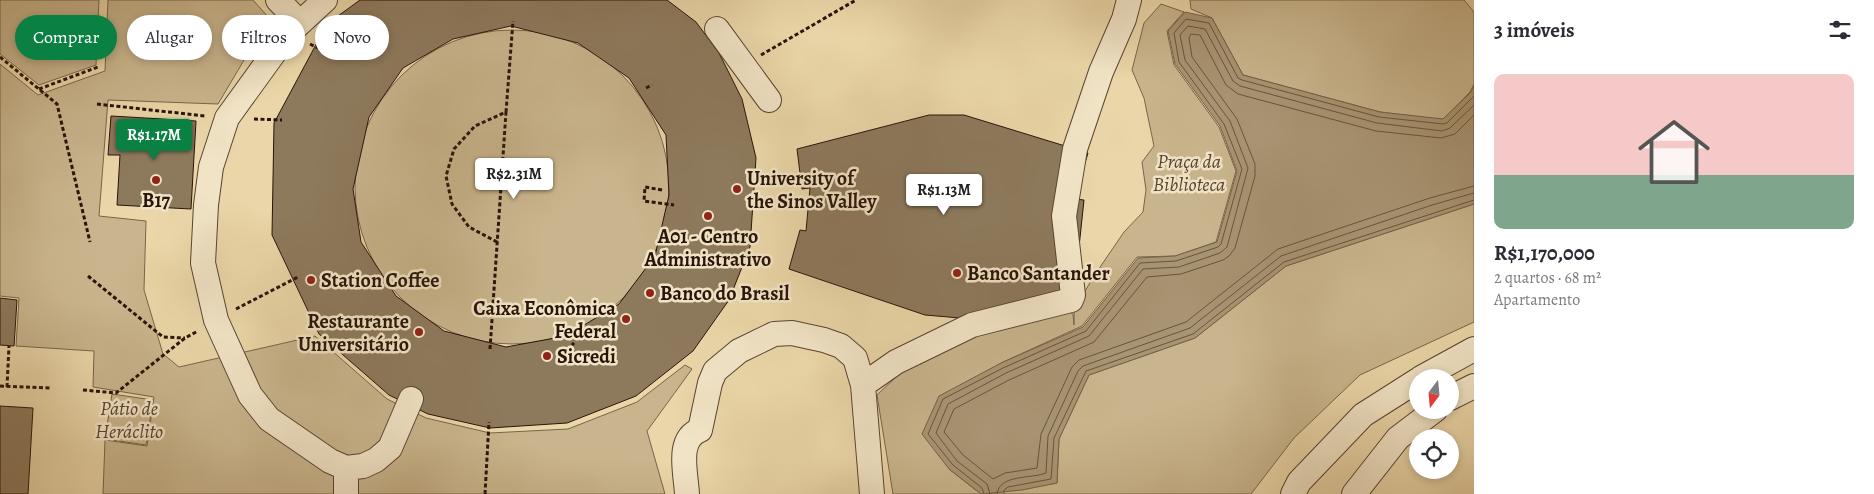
<!DOCTYPE html>
<html lang="pt">
<meta charset="utf-8">
<style>
body{margin:0;font-family:Alegreya,serif;background:#f2f2f3;color:#2b2b33;height:100vh;display:flex;flex-direction:column;font-size:19px;white-space:nowrap}
*{box-sizing:border-box;margin:0}
p{font-size:16px;color:#7c7c81}
.icon{flex:none;width:28px;height:28px;fill:none;stroke:currentColor;stroke-width:2;stroke-linecap:round;stroke-linejoin:round}
.map{position:relative;flex:1;overflow:hidden}
.drawer{display:flex;flex-direction:column;background:#fff;width:400px}
.drawer>*{flex:none}
.guide{position:absolute;left:15px;top:15px;width:475px;height:45px;display:flex;gap:10px}
.needle{width:32px;rotate:196deg}
.buttons{position:absolute;left:1409px;top:369px;display:grid;gap:10px}
.buttons a{display:grid;place-items:center;width:50px;height:50px;border-radius:50%;background:#fff;box-shadow:0 2px 8px #0003;font-size:25px}
.price{position:absolute;translate:-50% -42px;padding:0 11px;border-radius:5px;background:#fff;color:#222;font-size:16px;line-height:32px;filter:drop-shadow(0 1px 2px #0008)}
.price::after{content:'';position:absolute;left:50%;top:30px;width:15px;height:11px;margin-left:-8px;background:inherit;clip-path:polygon(0 0,100% 0,50% 100%)}
.price.current{background:#0b8043;color:#fff}
ul{padding:0;list-style:none}
li{display:grid;align-content:center;gap:10px;height:265px;padding:0 20px}
li span{display:grid;place-items:center;height:155px;border-radius:10px;color:#555}
li>.icon{margin-inline-start:auto}
span .icon{width:90px;height:90px;fill:#fffc;stroke-width:1}
li b{font-size:21px}
h2{display:flex;justify-content:space-between;align-items:center;height:60px;padding:0 20px;font-size:21px}
.tag{padding:0 18px;border-radius:22px;background:#fff;box-shadow:0 2px 8px #0003;font-size:18px;line-height:45px}
.tag.current{background:#0b8043;color:#fff}
main{display:flex;flex:1;min-height:0}
.map>svg:first-child{display:block}
.green{fill:#c9b58d;stroke:#79644b}
.water{fill:#a89472;stroke:#756148}
.lines{fill:none;stroke-linecap:round;stroke-linejoin:round}
.shore{stroke:#68543e;stroke-width:1}
.building{fill:#8d795c;stroke:#291409;fill-rule:evenodd}
.minor-casing{stroke:#594431;stroke-width:26}
.path{stroke:#291409;stroke-width:3;stroke-dasharray:4 2.5;stroke-linecap:butt}
.minor{stroke:#f1e4c6;stroke-width:24}
.poi-dot{fill:#8f2418;stroke:#f1e4c6;stroke-width:2}
.labels{text-anchor:middle;dominant-baseline:central;stroke-width:5;stroke-linejoin:round;paint-order:stroke}
.park-label{font-size:20px;font-style:italic;fill:#594431;stroke:#f1e4c6}
.poi-label{font-size:20px;font-weight:bold;fill:#291409;stroke:#f1e4c6;text-anchor:start}
</style>
<main>
<div class="map">
<svg width="1474" height="494" viewBox="0 0 1474 494">
<rect width="100%" height="100%" fill="#ead6a8"/>
<filter id="stains"><feTurbulence type="fractalNoise" baseFrequency=".004" numOctaves="4"/><feColorMatrix values="0 0 0 0 .2 0 0 0 0 .09 0 0 0 0 .02 0 0 0 .5 -.17"/></filter>
<radialGradient id="worn" r=".72"><stop offset=".6" stop-color="#630" stop-opacity="0"/><stop offset="1" stop-color="#630" stop-opacity=".3"/></radialGradient>
<path class="green" d="M0 0H99L96 65 39 85 0 54Z
M108 0H253L269 18 218 104 108 100 99 216 146 221 144 290 163 354 179 367 315 336 387 399 426 418 490 433 568 429 637 402 685 365 692 369 647 431 665 494H103L105 440 147 446 154 397 93 387 94 351 16 346 19 298 0 296V64L38 95 105 71Z
M1190 0H1464L1474 12V84L1470 92 1443 120 1380 112 1243 75 1212 18 1191 9Z
M1161 4 1184 12 1167 31 1174 65 1219 127 1236 171 1216 242 1175 256 1137 257 1082 326 1001 363 949 469 981 494H893L877 395 915 359 951 342 1058 306 1073 314 1074 325V314L1079 301 1094 276 1124 232 1143 212 1146 190 1142 162 1154 146 1144 98 1132 70 1144 23Z
M355 187a157 157 0 1 1 314 0a157 157 0 1 1-314 0Z
M1474 204V322L1360 375 1294 438 1251 494H988L1057 483 1059 439 1089 375 1195 338 1286 266Z
M112 394 153 400 146 445 105 439Z"/>
<path class="water" d="M1185 12 1212 18 1243 75 1380 112 1443 119 1471 92 1474 85V204L1286 266 1195 338 1089 375 1059 439 1057 483 1022 490 981 494 949 469 922 434 939 396 1001 363 1083 327 1138 258 1175 256 1217 242 1237 171 1220 126 1175 64 1168 31Z"/>
<g class="lines">
<path class="shore" d="M1474 115 1455 134 1441 138 1376 131 1238 94 1226 85 1200 35 1191 34 1189 38 1192 57 1237 119 1255 164V176L1235 248 1229 256 1223 260 1181 274 1147 277 1094 342 1009 380 954 409 944 432 963 455 993 479 1005 473 1037 468 1041 434 1072 367 1079 360 1186 322 1278 249 1430 198 1474 186
M984 494 982 488 953 465 928 434 943 399 1003 368 1086 331 1140 263 1176 261 1218 247 1221 244 1242 169 1224 124 1179 62 1174 33 1186 19 1209 23 1238 78 1242 80 1379 117 1443 124 1447 123 1474 96
M990 494 987 484 957 461 936 433 948 404 1006 373 1089 336 1143 269 1179 267 1220 253 1227 247 1248 168 1230 121 1185 60 1180 35 1188 26 1205 29 1233 81 1240 86 1377 123 1442 131 1450 128 1474 105
M997 494C999 474 1031 479 1046 473L1048 436 1078 371 1083 366 1190 328 1281 256 1432 205 1474 193
M1004 494V490L1008 487 1051 479 1054 438 1086 371 1193 334 1284 262 1474 200"/>
</g>
<path class="building" d="M360 0H667L696 22 719 53 742 99 756 158 750 247 729 300 693 351 636 396 567 423 490 428 428 414 389 395 319 334 272 235 274 123 327 24ZM511 26 578 43 629 78 666 135 669 195 655 256 619 304 566 336 506 347 444 331 396 296 361 242 353 189 369 117 403 68 453 39Z
M929 115H964L1088 153 1074 199 1084 200 1079 247 1081 294 960 318 925 315 789 269 800 230 806 231 810 188 802 189 797 149Z
M111 116 196 121 191 209 117 205 120 155H108Z
M0 298 17 300 14 346 0 345Z
M0 406 33 408 28 494H0Z"/>
<g class="lines">
<defs>
<path id="minor" d="M278 0 299 22
M325 0 287 35 227 118 211 167 206 205 203 263 216 320 250 395 269 419 330 461 346 468 363 466 376 460 390 448 411 399
M717 29 769 100
M1421 378 1474 349
M1450 398 1474 386
M346 494V468
M687 494C686 473 676 439 700 430L710 383 715 371 739 351 774 334 792 333 824 340 841 346 855 358 863 385
M872 494 863 385 896 362 972 325 1071 300 1073 295 1064 216 1075 149 1101 72 1124 19 1129 0
M1293 494 1299 482 1363 415 1418 380
M1354 494 1398 438 1435 410"/>
</defs>
<use href="#minor" class="minor-casing"/>
<path class="path" d="M310 44 318 48
M761 55 856 0
M0 57 57 104 90 242
M646 88 652 85
M39 89 98 67
M97 104 205 116
M506 112 513 21
M254 119 282 120
M662 190 645 187 644 201 674 205
M88 276 163 337 185 338
M236 309 298 277
M572 343 574 345
M490 349 506 112 475 126 454 149 446 176 452 204 469 227 497 242
M0 386 51 388
M7 387 9 346
M83 390 116 393 185 338 198 331
M485 494 489 422"/>
<use href="#minor" class="minor"/>
</g>
<g class="poi-dot">
<circle cx="156" cy="180" r="5"/>
<circle cx="737" cy="189" r="5"/>
<circle cx="708" cy="216" r="5"/>
<circle cx="957" cy="273" r="5"/>
<circle cx="311" cy="280" r="5"/>
<circle cx="650" cy="293" r="5"/>
<circle cx="626" cy="319" r="5"/>
<circle cx="419" cy="332" r="5"/>
<circle cx="547" cy="356" r="5"/>
</g>
<g class="labels">
<g class="park-label">
<text x="1189" y="161">Praça da<tspan x="1189" dy="23">Biblioteca</tspan></text>
<text x="129" y="408">Pátio de<tspan x="129" dy="23">Heráclito</tspan></text>
</g>
<g class="poi-label">
<text x="747" y="178">University of<tspan x="747" dy="23">the Sinos Valley</tspan></text>
<text x="156" y="200" text-anchor="middle">B17</text>
<text x="708" y="236" text-anchor="middle">A01 - Centro<tspan x="708" dy="23">Administrativo</tspan></text>
<text x="967" y="273">Banco Santander</text>
<text x="321" y="280">Station Coffee</text>
<text x="660" y="293">Banco do Brasil</text>
<text x="616" y="308" text-anchor="end">Caixa Econômica<tspan x="616" dy="23">Federal</tspan></text>
<text x="409" y="321" text-anchor="end">Restaurante<tspan x="409" dy="23">Universitário</tspan></text>
<text x="557" y="356">Sicredi</text>
</g>
</g>
<rect width="100%" height="100%" filter="url(#stains)"/>
<rect width="100%" height="100%" fill="url(#worn)"/>
</svg>
<div class="buttons">
<a><svg class="needle" viewBox="-14 -14 28 28"><path d="M0-13l5 13h-10z" fill="#e53935"/><path d="M0 13l5-13h-10z" fill="#7c7c81"/></svg></a>
<a><svg class="icon" aria-label="locate" viewBox="0 0 24 24"><circle cx="12" cy="12" r="6"/><path d="M12 2v4M12 18v4M2 12h4M18 12h4"/></svg></a>
</div>
<b class="price current" style="left:154px;top:161px">R$1.17M</b>
<b class="price" style="left:514px;top:200px">R$2.31M</b>
<b class="price" style="left:944px;top:216px">R$1.13M</b>
<div class="guide">
<a class="tag current">Comprar</a>
<a class="tag">Alugar</a>
<a class="tag">Filtros</a>
<a class="tag">Novo</a>
</div>
</div>
<section class="drawer">
<h2>3 imóveis<svg class="icon" aria-label="filters" viewBox="0 0 24 24"><path d="M4 7h16M4 17h16"/><circle cx="9" cy="7" r="2"/><circle cx="15" cy="17" r="2"/></svg></h2>
<ul>
<li><span style="background:linear-gradient(#f6c9c9 65%,#7fa58c 0)"><svg class="icon" aria-label="home" viewBox="0 0 24 24"><path d="M3 11l9-7 9 7M6 9v11h12V9"/></svg></span><div><b>R$1,170,000</b><p>2 quartos · 68 m²</p><p>Apartamento</p></div></li>
</ul>
</section>
</main>
